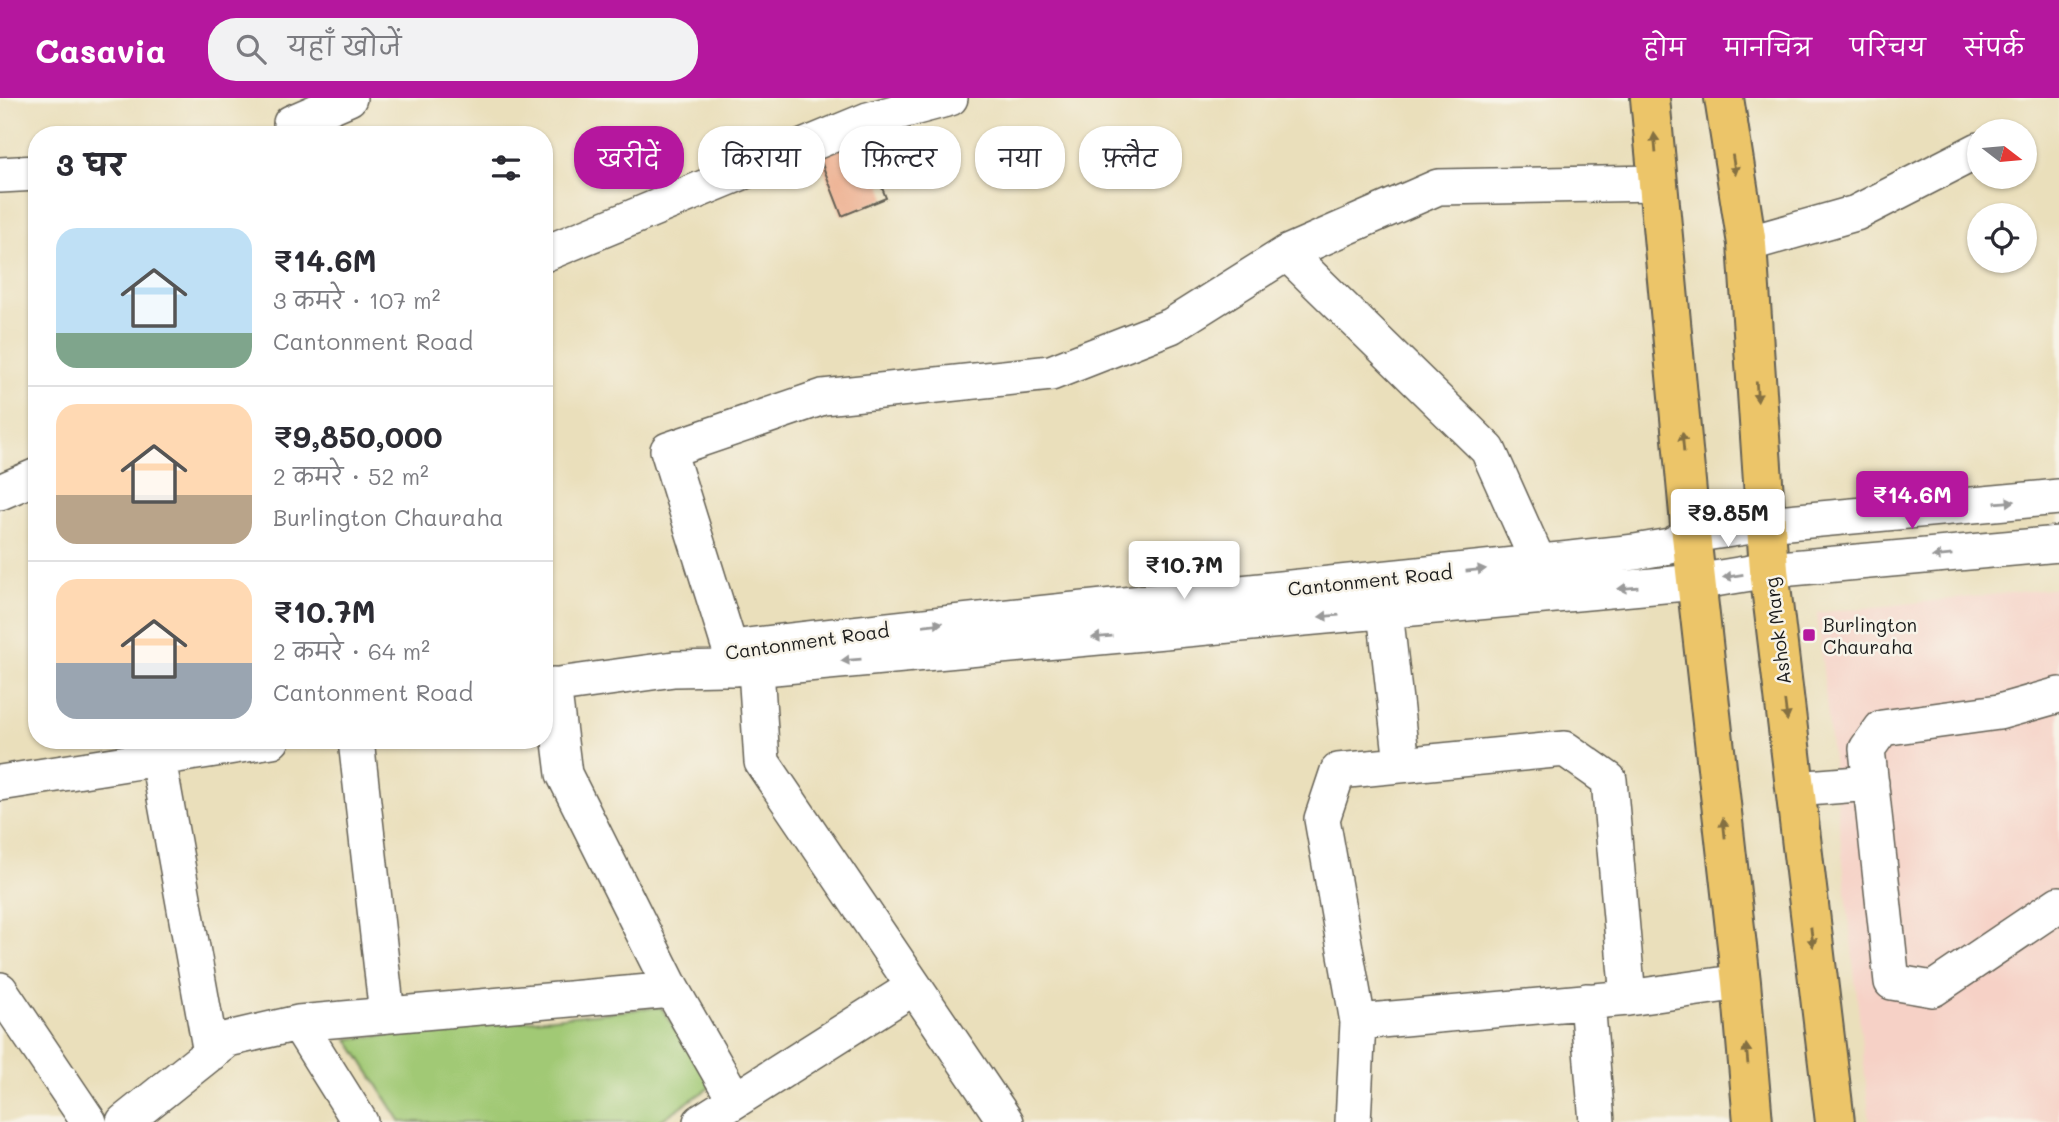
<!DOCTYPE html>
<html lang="hi">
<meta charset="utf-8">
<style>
body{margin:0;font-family:Mali,"Playpen Sans Deva",sans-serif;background:#f2f2f3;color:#2b2b33;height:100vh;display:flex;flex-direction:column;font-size:26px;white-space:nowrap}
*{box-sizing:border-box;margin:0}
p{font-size:23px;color:#7c7c81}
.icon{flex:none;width:38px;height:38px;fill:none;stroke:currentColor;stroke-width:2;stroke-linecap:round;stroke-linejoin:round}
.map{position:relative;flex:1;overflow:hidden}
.sheet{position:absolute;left:28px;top:28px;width:525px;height:623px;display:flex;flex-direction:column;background:#fff;border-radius:28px;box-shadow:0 2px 5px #0004}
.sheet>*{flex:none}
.top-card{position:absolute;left:574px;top:28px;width:665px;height:63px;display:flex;gap:14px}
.needle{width:46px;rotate:106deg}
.controls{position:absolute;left:1967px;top:21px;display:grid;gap:14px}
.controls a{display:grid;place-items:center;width:70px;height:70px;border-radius:50%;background:#fff;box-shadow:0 2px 5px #0004;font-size:35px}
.price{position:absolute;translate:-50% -60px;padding:0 16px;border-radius:7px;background:#fff;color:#222;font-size:23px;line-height:46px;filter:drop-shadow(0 2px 4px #0008)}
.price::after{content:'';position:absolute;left:50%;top:42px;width:21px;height:16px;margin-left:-10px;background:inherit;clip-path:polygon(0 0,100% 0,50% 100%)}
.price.current{background:#b5179e;color:#fff}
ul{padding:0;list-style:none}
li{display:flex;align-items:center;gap:21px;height:175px;padding:0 28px}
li+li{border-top:2px solid #e1e1e2}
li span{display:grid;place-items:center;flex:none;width:196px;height:140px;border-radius:21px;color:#555}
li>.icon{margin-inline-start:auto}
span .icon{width:84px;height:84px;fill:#fffc;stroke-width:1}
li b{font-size:30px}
h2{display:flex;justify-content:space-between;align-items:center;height:84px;padding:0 28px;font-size:30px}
.pill{padding:0 24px;border-radius:28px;background:#fff;box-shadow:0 2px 5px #0004;font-size:24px;line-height:63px}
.pill.current{background:#b5179e;color:#fff}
header{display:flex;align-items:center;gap:42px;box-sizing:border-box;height:98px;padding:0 35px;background:#b5179e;color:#fff}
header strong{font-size:33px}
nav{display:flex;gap:38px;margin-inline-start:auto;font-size:24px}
.search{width:490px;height:63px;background:#f2f2f3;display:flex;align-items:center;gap:18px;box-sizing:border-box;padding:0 24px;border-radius:28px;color:#7c7c81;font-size:26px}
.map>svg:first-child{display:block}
.built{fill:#f6d1c6}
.green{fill:#a1c975;stroke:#5e7248;stroke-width:2}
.building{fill:#eca987}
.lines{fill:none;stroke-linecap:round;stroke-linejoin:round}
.minor-casing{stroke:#646054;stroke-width:38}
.major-casing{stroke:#646054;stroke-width:42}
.minor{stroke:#fff;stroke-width:35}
.major{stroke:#ecc569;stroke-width:38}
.oneway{fill:#847042}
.oneway2{fill:#999}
.poi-dot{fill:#b5179e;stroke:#f7f3e8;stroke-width:2.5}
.labels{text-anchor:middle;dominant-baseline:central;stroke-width:5;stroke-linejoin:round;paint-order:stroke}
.street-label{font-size:19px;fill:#1c1c1c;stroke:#f7f3e8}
.poi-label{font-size:19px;fill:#1c1c1c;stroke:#f7f3e8;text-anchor:start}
</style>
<header>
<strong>Casavia</strong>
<div class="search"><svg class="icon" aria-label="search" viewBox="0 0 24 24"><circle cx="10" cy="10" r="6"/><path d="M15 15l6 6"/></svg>यहाँ खोजें</div>
<nav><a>होम</a><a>मानचित्र</a><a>परिचय</a><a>संपर्क</a></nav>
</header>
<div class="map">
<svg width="2059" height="1024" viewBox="0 0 2059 1024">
<rect width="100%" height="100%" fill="#f7f3e8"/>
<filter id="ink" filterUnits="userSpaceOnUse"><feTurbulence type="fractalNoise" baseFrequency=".0143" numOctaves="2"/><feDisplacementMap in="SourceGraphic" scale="14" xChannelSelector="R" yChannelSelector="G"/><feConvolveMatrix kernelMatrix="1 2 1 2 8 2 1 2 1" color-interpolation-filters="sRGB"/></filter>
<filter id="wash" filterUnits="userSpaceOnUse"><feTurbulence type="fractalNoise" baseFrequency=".00686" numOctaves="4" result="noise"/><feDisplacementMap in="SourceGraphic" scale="28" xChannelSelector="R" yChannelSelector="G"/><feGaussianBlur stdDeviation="1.57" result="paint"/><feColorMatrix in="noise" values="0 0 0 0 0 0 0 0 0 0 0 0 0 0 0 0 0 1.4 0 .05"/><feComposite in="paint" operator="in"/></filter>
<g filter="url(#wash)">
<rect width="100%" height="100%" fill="#eadfbb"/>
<path class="built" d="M2059 490V1024H1870L1817 515Z"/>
<path class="green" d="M661 909 712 988 658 1024H401L348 941Z"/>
<g id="blocks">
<path class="building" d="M861 36 886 100 842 118 817 53Z"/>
</g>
</g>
<g filter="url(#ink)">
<use href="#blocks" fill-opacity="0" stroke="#646054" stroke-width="2"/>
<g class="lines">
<defs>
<path id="minor" d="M291 25 349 0
M0 77 37 75
M1747 146 1856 115 1979 52
M1287 155 1438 89 1658 85
M544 156 868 22 950 0
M0 394 37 378
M1385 513 1402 666
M740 549C1038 513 1337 487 1635 454L1670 448 1691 437 1766 426 2059 399
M736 570 668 352 823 299 1051 275 1171 228 1287 155 1488 352 1548 486
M756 571 762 664 1006 1024
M553 587 564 676 672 892 735 1002
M544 589 674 571 774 569 1696 484 1769 472 2059 446
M2059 597 1999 614 1882 630 1867 651 1892 884 1933 891 2059 806
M356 642 387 917
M158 661 211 955
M0 685 272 642
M1795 691 1871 685
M0 892 89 1024
M1587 903 1597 1024
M1358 924 1628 900 1741 884
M298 925 360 1024
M124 1024 228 941 298 925 672 892
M701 1024 914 889
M1353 1024 1358 924 1322 721 1338 673 1565 651 1609 682 1628 900"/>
<path id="major" d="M1650 0 1691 437 1741 884 1753 1024
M1724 0 1747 146 1769 472 1835 1024"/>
</defs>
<use href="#minor" class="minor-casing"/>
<use href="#major" class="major-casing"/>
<use href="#minor" class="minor"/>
<use href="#major" class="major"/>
</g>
<defs><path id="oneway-solid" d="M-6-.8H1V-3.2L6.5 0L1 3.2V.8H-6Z" transform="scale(1.75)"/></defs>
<g class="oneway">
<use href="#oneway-solid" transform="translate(1655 45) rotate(-95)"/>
<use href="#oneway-solid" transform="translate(1734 67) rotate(81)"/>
<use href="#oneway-solid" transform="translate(1757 294) rotate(86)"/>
<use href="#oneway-solid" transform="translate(1683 344) rotate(-95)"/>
<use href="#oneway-solid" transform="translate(1786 613) rotate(83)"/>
<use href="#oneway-solid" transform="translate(1724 730) rotate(-96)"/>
<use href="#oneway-solid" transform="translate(1812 839) rotate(83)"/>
<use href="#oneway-solid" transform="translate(1747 956) rotate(-95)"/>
</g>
<g class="oneway2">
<use href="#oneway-solid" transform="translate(2005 404) rotate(-5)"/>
<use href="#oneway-solid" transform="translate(1942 458) rotate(174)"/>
<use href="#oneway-solid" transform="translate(1476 472) rotate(-6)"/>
<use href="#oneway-solid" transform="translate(1733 478) rotate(171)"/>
<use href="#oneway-solid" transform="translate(1628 490) rotate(175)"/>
<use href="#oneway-solid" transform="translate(1329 518) rotate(175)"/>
<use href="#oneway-solid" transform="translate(933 526) rotate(-7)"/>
<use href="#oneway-solid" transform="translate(1102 539) rotate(175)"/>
<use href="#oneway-solid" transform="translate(851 562) rotate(175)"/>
</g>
</g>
<rect class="poi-dot" x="1802" y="530" width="14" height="14" rx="3.5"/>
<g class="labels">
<g class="street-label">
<text transform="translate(1370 482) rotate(-6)">Cantonment Road</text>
<text transform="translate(1777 533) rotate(-97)">Ashok Marg</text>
<text transform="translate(807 543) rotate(-8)">Cantonment Road</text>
</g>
<g class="poi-label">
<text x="1823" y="526">Burlington<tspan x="1823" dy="22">Chauraha</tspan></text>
</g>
</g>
</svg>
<div class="controls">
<a><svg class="needle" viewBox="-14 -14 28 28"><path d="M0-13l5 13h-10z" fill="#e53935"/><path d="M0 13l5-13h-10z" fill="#7c7c81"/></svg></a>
<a><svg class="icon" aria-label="locate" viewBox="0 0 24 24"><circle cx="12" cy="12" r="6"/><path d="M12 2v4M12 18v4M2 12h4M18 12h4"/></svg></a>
</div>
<b class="price current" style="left:1912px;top:433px">₹14.6M</b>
<b class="price" style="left:1728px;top:451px">₹9.85M</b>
<b class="price" style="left:1184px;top:503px">₹10.7M</b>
<div class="top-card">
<a class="pill current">खरीदें</a>
<a class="pill">किराया</a>
<a class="pill">फ़िल्टर</a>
<a class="pill">नया</a>
<a class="pill">फ़्लैट</a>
</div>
<section class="sheet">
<h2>3 घर<svg class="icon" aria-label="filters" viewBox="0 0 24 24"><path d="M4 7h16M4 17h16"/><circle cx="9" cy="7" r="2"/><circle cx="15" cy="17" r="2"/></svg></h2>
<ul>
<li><span style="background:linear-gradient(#bfe0f5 75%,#7fa58c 0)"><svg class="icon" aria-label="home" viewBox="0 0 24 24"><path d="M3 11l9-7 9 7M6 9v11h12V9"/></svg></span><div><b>₹14.6M</b><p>3 कमरे · 107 m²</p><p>Cantonment Road</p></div></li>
<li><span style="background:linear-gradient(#ffd9b3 65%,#b9a48a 0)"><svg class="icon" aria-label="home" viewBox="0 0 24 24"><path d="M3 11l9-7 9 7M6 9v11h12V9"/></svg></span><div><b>₹9,850,000</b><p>2 कमरे · 52 m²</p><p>Burlington Chauraha</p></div></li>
<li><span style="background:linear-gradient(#ffd9b3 60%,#9aa5b1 0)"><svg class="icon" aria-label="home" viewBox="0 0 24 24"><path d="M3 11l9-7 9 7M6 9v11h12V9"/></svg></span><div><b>₹10.7M</b><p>2 कमरे · 64 m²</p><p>Cantonment Road</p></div></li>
</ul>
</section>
</div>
